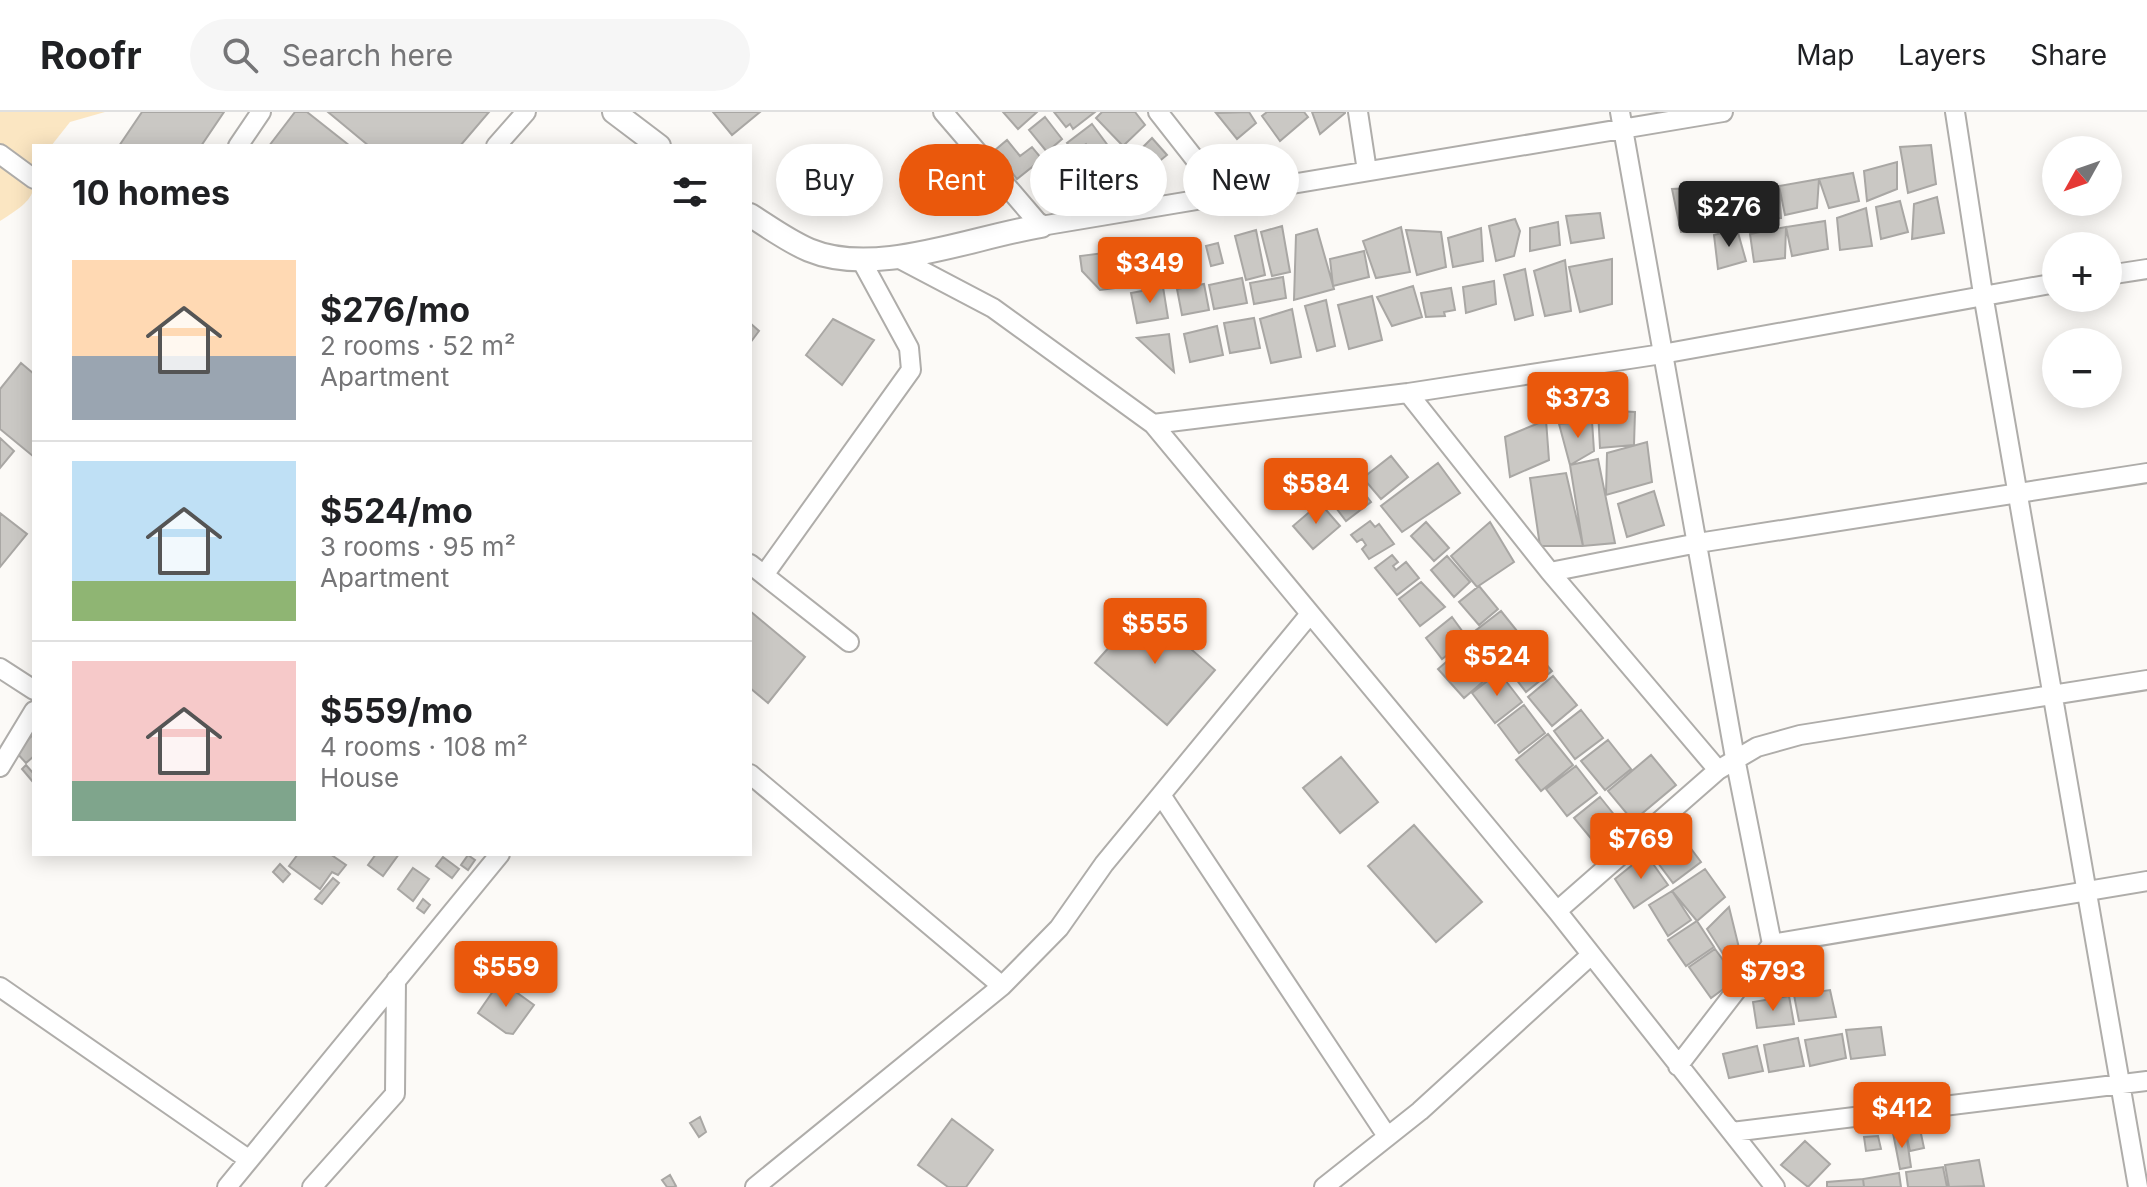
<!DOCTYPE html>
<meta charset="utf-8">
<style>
body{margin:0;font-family:Inter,sans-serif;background:#f6f6f6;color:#202124;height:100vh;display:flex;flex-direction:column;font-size:30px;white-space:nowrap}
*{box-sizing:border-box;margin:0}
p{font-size:26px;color:#757577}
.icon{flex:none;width:44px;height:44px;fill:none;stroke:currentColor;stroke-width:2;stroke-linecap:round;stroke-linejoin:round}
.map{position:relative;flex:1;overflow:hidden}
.panel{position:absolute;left:32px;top:32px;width:720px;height:712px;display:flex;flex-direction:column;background:#fff;border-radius:0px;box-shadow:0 4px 20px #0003}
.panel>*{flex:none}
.top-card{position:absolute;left:776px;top:32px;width:760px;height:72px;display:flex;gap:16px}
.needle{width:52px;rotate:230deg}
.buttons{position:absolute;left:2042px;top:24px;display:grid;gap:16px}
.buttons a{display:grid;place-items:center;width:80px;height:80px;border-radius:50%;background:#fff;box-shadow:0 4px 20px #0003;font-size:40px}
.price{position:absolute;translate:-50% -68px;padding:0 18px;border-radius:8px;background:#ea580c;color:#fff;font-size:26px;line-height:52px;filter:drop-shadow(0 2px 4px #0008)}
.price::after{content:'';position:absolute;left:50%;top:48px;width:24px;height:18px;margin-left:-12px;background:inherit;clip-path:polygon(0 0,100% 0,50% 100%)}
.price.active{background:#222;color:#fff}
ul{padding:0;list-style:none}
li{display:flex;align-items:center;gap:24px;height:200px;padding:0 40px}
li+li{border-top:2px solid #e0e0e0}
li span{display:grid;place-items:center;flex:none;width:224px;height:160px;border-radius:0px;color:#555}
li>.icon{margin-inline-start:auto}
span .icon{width:96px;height:96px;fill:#fffc;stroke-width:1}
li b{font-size:34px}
h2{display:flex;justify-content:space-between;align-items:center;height:96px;padding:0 40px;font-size:34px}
.pill{padding:0 28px;border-radius:36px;background:#fff;box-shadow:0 4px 20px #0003;font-size:28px;line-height:72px}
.pill.active{background:#ea580c;color:#fff}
header{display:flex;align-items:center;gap:48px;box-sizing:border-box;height:112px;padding:0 40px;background:#fff;border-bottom:2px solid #e0e0e0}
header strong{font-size:38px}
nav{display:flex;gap:44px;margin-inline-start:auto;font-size:28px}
.search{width:560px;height:72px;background:#f6f6f6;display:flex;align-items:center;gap:20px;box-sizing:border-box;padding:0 28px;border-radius:44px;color:#757577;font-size:30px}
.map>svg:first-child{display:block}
.green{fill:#fbe6c2}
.building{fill:#cac8c4;stroke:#a9a7a4;stroke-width:2}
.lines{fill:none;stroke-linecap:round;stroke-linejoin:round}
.minor-casing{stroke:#afadaa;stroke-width:22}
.tertiary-casing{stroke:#afadaa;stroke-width:26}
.minor{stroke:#fff;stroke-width:18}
.tertiary{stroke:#fff;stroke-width:22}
</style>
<header>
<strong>Roofr</strong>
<div class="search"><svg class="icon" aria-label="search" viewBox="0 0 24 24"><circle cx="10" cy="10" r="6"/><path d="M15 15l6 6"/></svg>Search here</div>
<nav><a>Map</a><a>Layers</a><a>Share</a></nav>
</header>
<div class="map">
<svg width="2147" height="1075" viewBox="0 0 2147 1075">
<rect width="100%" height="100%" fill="#fcfaf7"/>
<path class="green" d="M0 0H105L70 10 51 34H34C34 81 42 83 0 109Z"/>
<path class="building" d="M142 0H224L201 34H119Z
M295 0H307L350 34H269Z
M328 0H489L460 34H369Z
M713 0H760L732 23Z
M1003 0H1037L1018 17Z
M1054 0H1095L1073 17 1070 12 1066 15Z
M1102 0H1135L1145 13 1123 34 1096 6Z
M1249 0 1256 11 1237 27 1216 1Z
M1267 0H1304L1308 5 1280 29 1262 4Z
M1312 0H1345V1L1320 22Z
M1045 5 1062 27 1047 40 1029 18Z
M1092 12 1109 35 1096 45 1086 32 1074 40 1067 31Z
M1152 26 1167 43 1135 69 1112 43 1123 34 1133 45Z
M1007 28 1020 44 1032 35 1042 47 1017 67 994 39Z
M1931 33 1936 72 1908 81 1900 35Z
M1897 50V77L1867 89 1864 59Z
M1853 61 1859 89 1829 96 1819 67Z
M1819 67 1817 96 1785 103 1779 74Z
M1779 74 1781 106 1746 108 1737 81Z
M1692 76 1703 118 1681 120 1672 77Z
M1733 77 1738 105 1696 114 1692 87Z
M1937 85 1944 121 1912 127 1914 92Z
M1900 89 1908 120 1881 127 1876 95Z
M1866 96 1872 134 1840 138 1837 106Z
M1600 101 1604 126 1571 131 1566 104Z
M1515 107 1520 119 1514 144 1496 149 1489 114Z
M1825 109 1828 137 1792 144 1786 115Z
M1558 110 1560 133 1530 139V116Z
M1282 114 1290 160 1272 164 1261 120Z
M1401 115 1410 160 1376 166 1363 129Z
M1786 115 1785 146 1754 150 1750 122Z
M1481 116 1483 149 1453 155 1448 126Z
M1317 117 1334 177 1294 188 1296 123Z
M1737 117 1746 149 1718 157 1714 123Z
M1256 118 1265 163 1246 168 1235 124Z
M1406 118 1441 120 1446 155 1417 163Z
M1218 131 1223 151 1211 154 1206 134Z
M1165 132 1171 169 1132 175 1126 139Z
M1119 139 1124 175 1100 178 1082 159 1080 144Z
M1364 139 1369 165 1333 174 1330 147Z
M1612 147V192L1580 200 1569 155Z
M1565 148 1571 199 1545 204 1534 159Z
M1525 157 1533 203 1515 208 1504 163Z
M1283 165 1286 186 1254 192 1250 171Z
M1242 166 1247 191 1214 197 1209 173Z
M1494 169 1496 192 1466 201 1463 175Z
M1204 172 1209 198 1182 203 1177 177Z
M1413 174 1422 205 1392 214 1377 185Z
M1163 175 1168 206 1137 211 1131 181Z
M1451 176 1455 198 1444 200 1445 204 1426 205 1421 181Z
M1372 184 1382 228 1349 237 1338 193Z
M1326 188 1335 234 1317 239 1305 194Z
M1292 197 1301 245 1271 251 1260 207Z
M1254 206 1260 236 1230 241 1224 211Z
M833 207 874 228 842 273 806 243Z
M750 211 759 219 750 231Z
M1217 214 1223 243 1190 250 1184 222Z
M1169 222 1174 260 1137 226Z
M21 251 34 262V345L0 317V277Z
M1598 298 1635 300 1634 333 1600 336Z
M1546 308 1549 348 1510 365 1505 325Z
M1592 309 1594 339 1570 353 1559 312Z
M0 326 14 339 0 356Z
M1647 330 1652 370 1606 383 1607 341Z
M1391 344 1408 365 1381 387 1363 366Z
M1598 347 1615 431 1583 434 1570 353Z
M1438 351 1460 381 1402 420 1381 394Z
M1566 361 1583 434H1540L1530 366Z
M1355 369 1371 390 1346 409 1330 388Z
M1654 379 1664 413 1627 425 1618 392Z
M1320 391 1340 414 1313 437 1293 414Z
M0 401 27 422 0 455Z
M1370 409 1375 415 1379 412 1394 432 1369 447 1362 437 1366 433 1362 427 1357 430 1351 423Z
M1426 410 1449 436 1434 449 1411 424Z
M1490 410 1514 450 1477 475 1451 444Z
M1392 443 1398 450 1393 454 1396 458 1406 450 1419 466 1397 483 1375 456Z
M1447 444 1470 470 1454 485 1431 458Z
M1421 470 1445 495 1420 514 1399 487Z
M1479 474 1498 497 1479 513 1459 490Z
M1144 496 1215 558 1167 613 1095 551Z
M750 499 805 545 768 591 750 576Z
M1501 499 1526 530 1501 551 1475 519Z
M1452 505 1468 527 1442 547 1426 526Z
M1467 532 1492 562 1464 586 1438 557Z
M1530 533 1552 559 1526 580 1505 553Z
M1499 560 1522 590 1495 611 1472 581Z
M1553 564 1577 593 1552 614 1528 585Z
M1524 593 1545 621 1519 641 1498 613Z
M1581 598 1603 626 1575 647 1554 619Z
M34 622V644L26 651 15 639Z
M1548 622 1573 653 1541 679 1516 648Z
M1608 628 1631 657 1605 678 1581 649Z
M1651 643 1676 673 1633 709 1608 679Z
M1341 645 1378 690 1340 721 1303 676Z
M26 653 34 662 33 670 22 657Z
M1576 654 1597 681 1567 704 1546 677Z
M1600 685 1624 715 1599 736 1574 706Z
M1414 713 1482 790 1436 830 1368 754Z
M1677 718 1701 750 1673 771 1649 739Z
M298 742H330L346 753 338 763 332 760 320 777 289 754Z
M376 742H399L383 764 368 753Z
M1646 742 1668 773 1634 796 1615 767Z
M468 743 475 748 468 758 461 753Z
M443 745 459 757 452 766 436 754Z
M280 752 290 762 283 770 273 760Z
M413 756 429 767 413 789 398 777Z
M1705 757 1725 785 1697 809 1672 779Z
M333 766 339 771 322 792 315 787Z
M1672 779 1691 808 1668 824 1649 793Z
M423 787 430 793 424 801 417 796Z
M1729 795 1740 840 1723 842 1707 817Z
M1697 809 1714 835 1686 854 1668 828Z
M1715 837 1737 867 1711 886 1689 855Z
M498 872H505L534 893 513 922 506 921 478 901Z
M1830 878 1836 905 1799 909 1794 883Z
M1789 884 1794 912 1757 916 1753 890Z
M1881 915 1885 943 1851 947 1846 918Z
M1842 922 1846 946 1810 954 1805 928Z
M1798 926 1804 954 1769 960 1764 933Z
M1757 934 1763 959 1729 966 1723 942Z
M700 1005 706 1020 699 1025 690 1011Z
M952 1007 993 1038 966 1075H948L918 1053Z
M1920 1017 1924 1036 1910 1039 1906 1021Z
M1893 1021H1906L1911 1055 1900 1057Z
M1878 1024 1881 1037 1866 1039 1864 1025Z
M1805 1029 1830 1052 1808 1075 1781 1053Z
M1979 1048 1984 1074 1949 1075 1945 1053Z
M1943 1055 1947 1075H1908L1906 1060Z
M1899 1061 1901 1075H1864L1863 1067Z
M670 1063 676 1074 674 1075H667L662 1068Z
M1863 1067 1864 1075H1827V1070Z"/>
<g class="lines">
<defs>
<path id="minor" d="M943 0 1041 114 1723 0
M1158 0 1223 83
M1358 0 1367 59
M1620 0 1735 646 1772 832
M1955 0 1983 182 2138 1075
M238 34 261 0
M496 34 526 0
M0 42 34 67
M898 146 993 196 1153 312 1557 799 1775 1075
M2108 163 2147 157
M1408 281 1550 460 1718 658
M1153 312 1408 281 1662 242 2056 171
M750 452 849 530
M1550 460 1698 431 2147 361
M764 463 911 258 909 236 860 146
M0 556 34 578
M0 655 34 599
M750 662 1002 874
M1161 683 1387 1024
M1557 799 1718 658 1757 635 1800 623 2147 568
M0 875 248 1047
M1678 954 1772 832 2147 769
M1732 1020 2147 969
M227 1075 500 742
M312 1075 395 982 396 868
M755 1075 1002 874 1059 816 1104 752 1310 502
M1324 1075 1420 999 1591 843"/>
<path id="tertiary" d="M614 0 659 34
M750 103C769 115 788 129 809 138 876 166 972 125 1041 114"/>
</defs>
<use href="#minor" class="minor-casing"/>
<use href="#tertiary" class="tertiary-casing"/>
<use href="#minor" class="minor"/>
<use href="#tertiary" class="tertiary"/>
</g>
</svg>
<div class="buttons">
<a><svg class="needle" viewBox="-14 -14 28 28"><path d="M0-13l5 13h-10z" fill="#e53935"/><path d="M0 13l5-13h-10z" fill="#757577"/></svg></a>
<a>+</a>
<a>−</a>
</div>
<b class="price active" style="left:1729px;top:137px">$276</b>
<b class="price" style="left:1150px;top:193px">$349</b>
<b class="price" style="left:1578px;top:328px">$373</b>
<b class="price" style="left:1316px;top:414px">$584</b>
<b class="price" style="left:1155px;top:554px">$555</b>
<b class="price" style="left:1497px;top:586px">$524</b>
<b class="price" style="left:1641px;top:769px">$769</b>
<b class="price" style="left:506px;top:897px">$559</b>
<b class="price" style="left:1773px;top:901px">$793</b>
<b class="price" style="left:1902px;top:1038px">$412</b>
<div class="top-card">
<a class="pill">Buy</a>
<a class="pill active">Rent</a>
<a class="pill">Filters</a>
<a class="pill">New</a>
</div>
<section class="panel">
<h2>10 homes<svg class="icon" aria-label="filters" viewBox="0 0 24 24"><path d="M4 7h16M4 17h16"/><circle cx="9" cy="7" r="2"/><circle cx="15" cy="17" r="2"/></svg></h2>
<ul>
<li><span style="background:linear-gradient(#ffd9b3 60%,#9aa5b1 0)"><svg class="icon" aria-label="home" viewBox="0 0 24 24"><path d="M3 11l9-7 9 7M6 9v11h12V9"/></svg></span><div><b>$276/mo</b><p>2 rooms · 52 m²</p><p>Apartment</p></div></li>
<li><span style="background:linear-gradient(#bfe0f5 75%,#8fb573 0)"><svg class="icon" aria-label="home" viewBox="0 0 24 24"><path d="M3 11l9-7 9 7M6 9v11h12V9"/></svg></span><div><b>$524/mo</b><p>3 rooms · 95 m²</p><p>Apartment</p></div></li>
<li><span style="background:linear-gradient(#f6c9c9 75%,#7fa58c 0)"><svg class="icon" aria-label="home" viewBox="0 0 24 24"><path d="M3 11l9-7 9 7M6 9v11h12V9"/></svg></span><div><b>$559/mo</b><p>4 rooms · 108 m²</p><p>House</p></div></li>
</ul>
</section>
</div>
